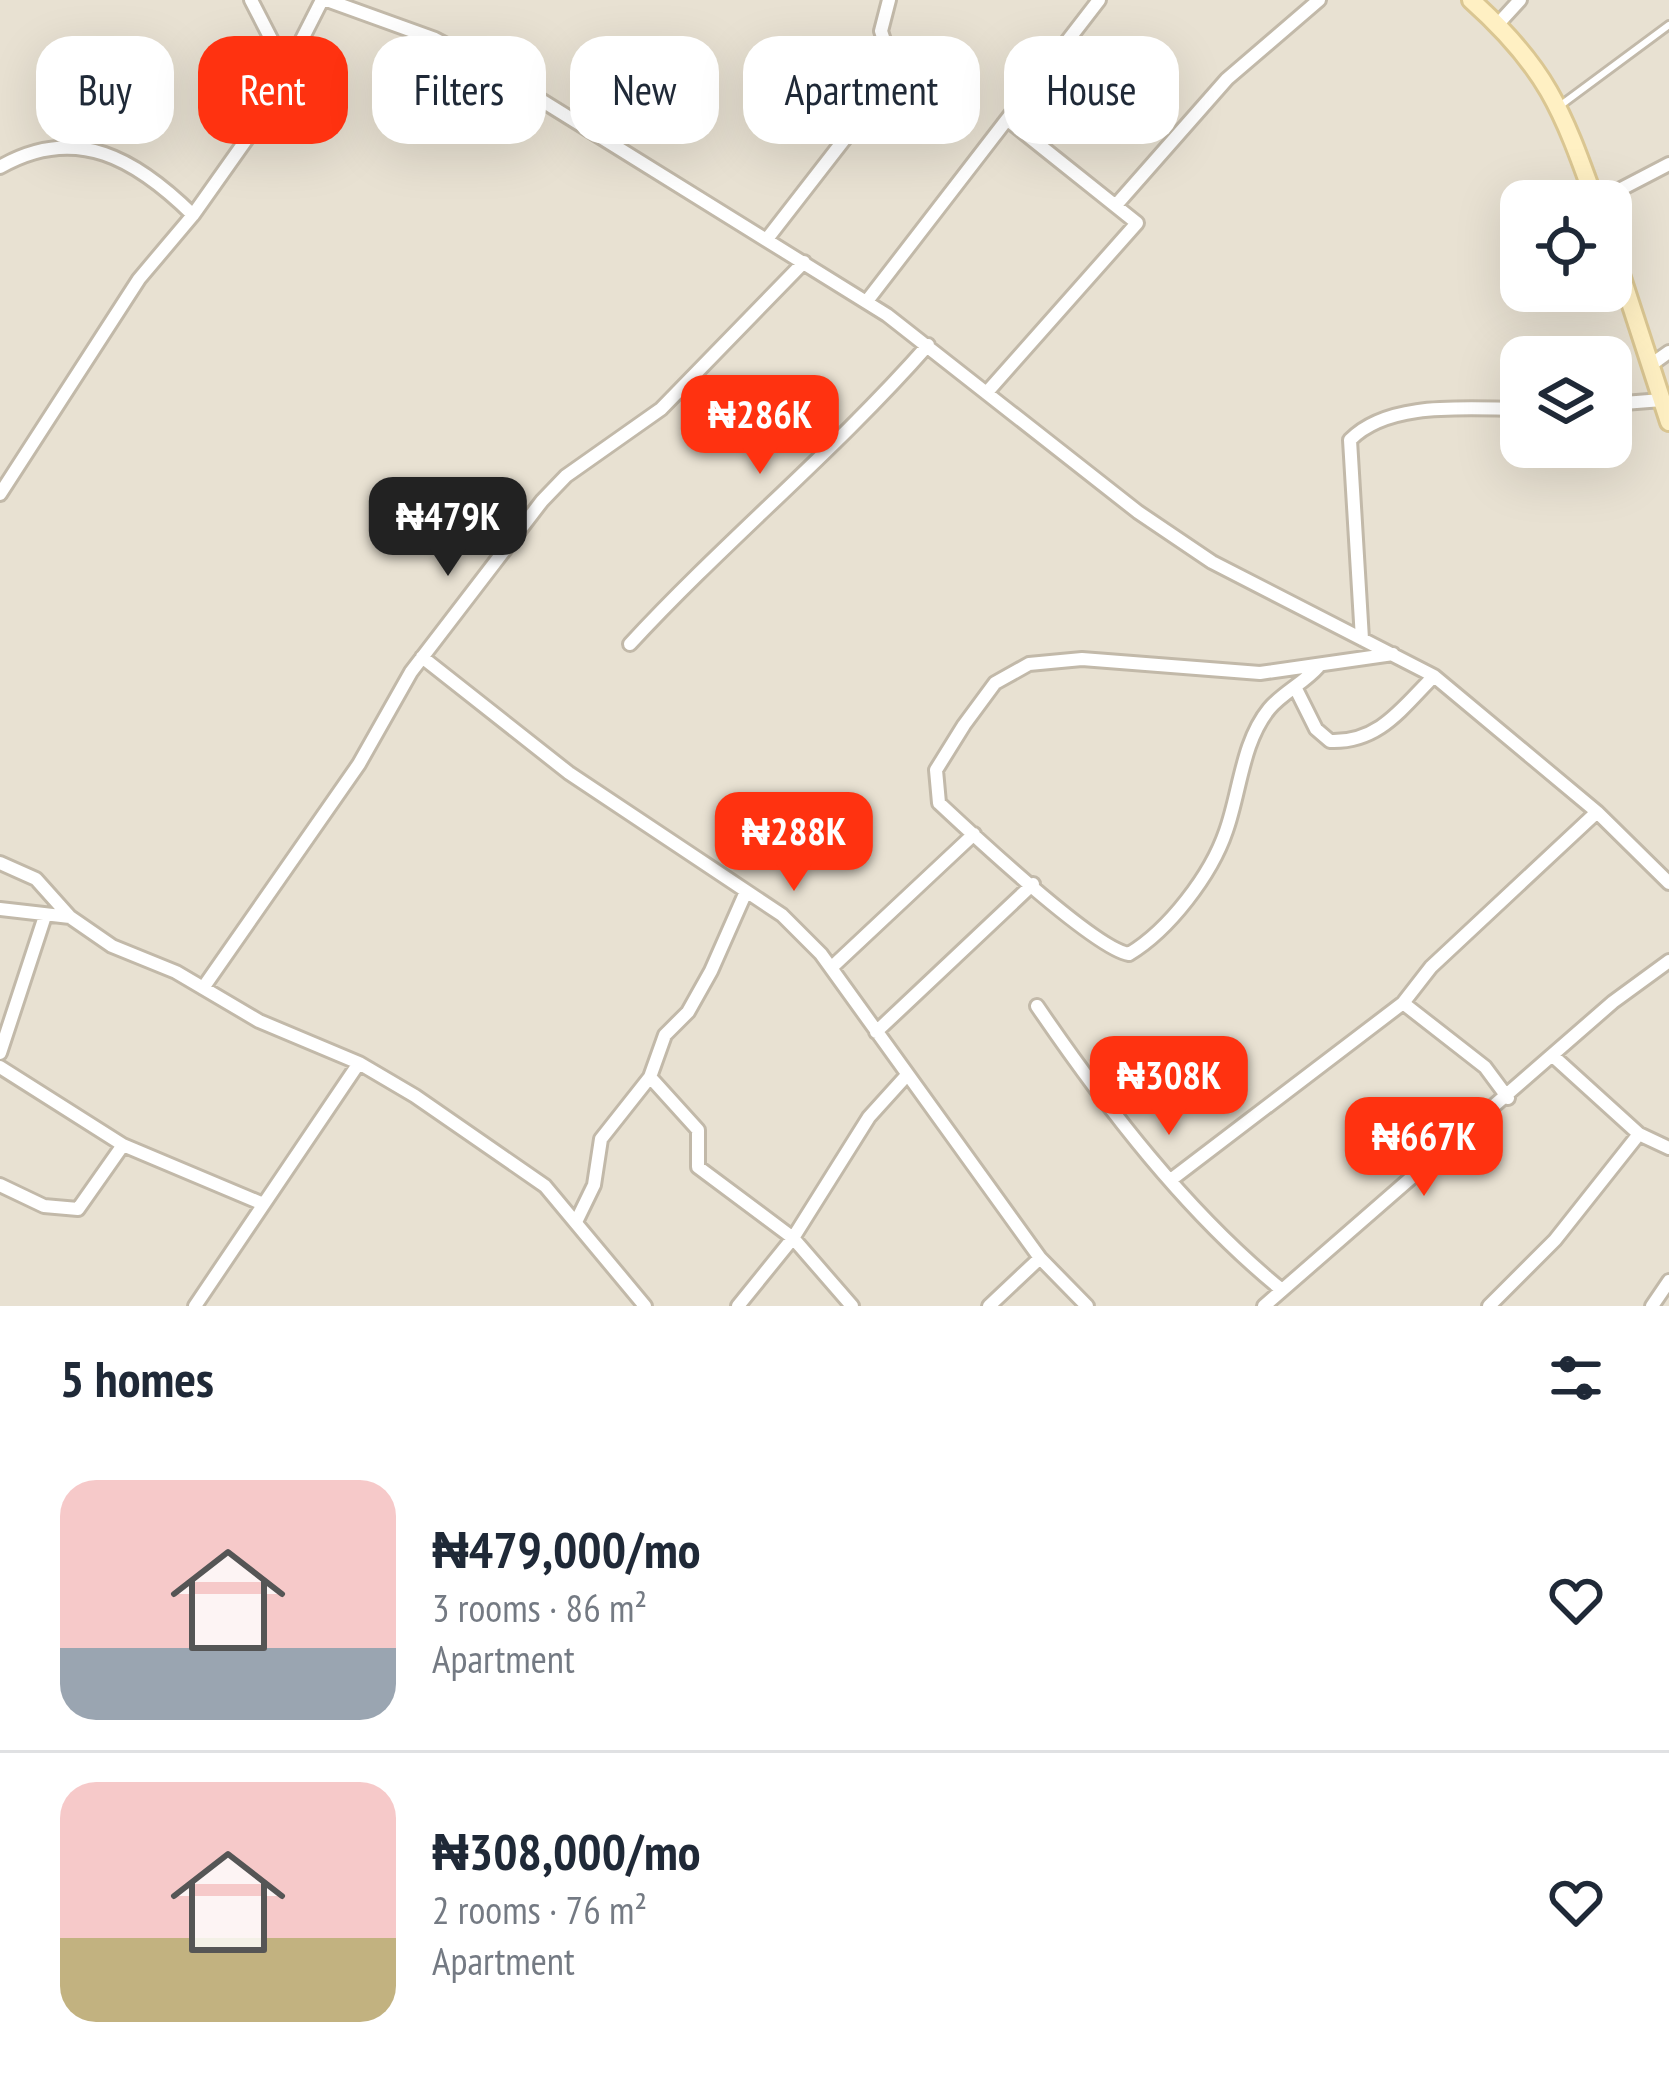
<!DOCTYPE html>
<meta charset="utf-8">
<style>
body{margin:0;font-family:"PT Sans Narrow",sans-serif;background:#f2f2f3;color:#1f2937;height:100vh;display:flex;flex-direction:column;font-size:45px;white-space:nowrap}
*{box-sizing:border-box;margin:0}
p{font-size:39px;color:#747a83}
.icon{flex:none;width:66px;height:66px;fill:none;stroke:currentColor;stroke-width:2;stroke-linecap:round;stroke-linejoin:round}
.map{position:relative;height:1306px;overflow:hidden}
.sheet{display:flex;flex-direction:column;background:#fff;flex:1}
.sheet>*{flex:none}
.top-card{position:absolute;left:36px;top:36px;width:1599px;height:108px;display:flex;gap:24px}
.controls{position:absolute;left:1500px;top:180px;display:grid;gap:24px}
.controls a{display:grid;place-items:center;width:132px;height:132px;border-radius:24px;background:#fff;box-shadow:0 12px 48px #0002;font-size:60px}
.price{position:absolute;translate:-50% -102px;padding:0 27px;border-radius:24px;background:#ff3210;color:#fff;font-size:39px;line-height:78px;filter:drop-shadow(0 3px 6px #0008)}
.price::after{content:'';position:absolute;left:50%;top:72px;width:36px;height:27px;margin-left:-18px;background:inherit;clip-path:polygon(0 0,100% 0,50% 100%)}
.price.selected{background:#222;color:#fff}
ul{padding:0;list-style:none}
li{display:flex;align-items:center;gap:36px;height:300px;padding:0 60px}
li+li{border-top:3px solid #e0e1e3}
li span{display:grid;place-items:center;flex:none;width:336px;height:240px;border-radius:36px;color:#555}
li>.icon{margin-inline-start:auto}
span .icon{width:144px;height:144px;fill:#fffc;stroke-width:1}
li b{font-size:51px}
h2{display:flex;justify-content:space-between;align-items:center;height:144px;padding:0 60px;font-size:51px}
.chip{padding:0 42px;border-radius:36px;background:#fff;box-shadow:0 12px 48px #0002;font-size:42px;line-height:108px}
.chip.selected{background:#ff3210;color:#fff}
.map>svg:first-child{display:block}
.residential{fill:#e8e1d2;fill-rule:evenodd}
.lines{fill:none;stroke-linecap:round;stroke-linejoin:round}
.lane-casing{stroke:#c2b9a9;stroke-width:12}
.street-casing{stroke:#c2b9a9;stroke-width:18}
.secondary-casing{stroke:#dac692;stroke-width:22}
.lane{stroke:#fff;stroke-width:6}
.street{stroke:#fff;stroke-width:12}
.secondary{stroke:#fff0c3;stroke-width:16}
</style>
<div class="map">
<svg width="1669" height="1306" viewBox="0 0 1669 1306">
<rect width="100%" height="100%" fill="#f3efe4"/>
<path class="residential" d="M0 0H1669V1306H0ZM1521 201H1611V291H1521ZM1521 357H1611V447H1521Z"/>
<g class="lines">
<defs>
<path id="lane" d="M1561 105 1669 25"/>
<path id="street" d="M251 0 285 66
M327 0 435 39 483 64 887 315 1138 512 1212 562 1434 676 1597 812 1669 883
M1498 24 1520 0
M0 167C77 123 137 160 193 215L263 116 322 0
M1598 201 1669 164
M1117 204 1227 79 1319 0
M767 239 895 74 881 31 889 0
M867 301 1099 0
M1652 364 1669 352
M989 390 1137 223 1008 120
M1611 404 1662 400
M0 494 139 279 193 215
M1362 639 1350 440C1389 400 1469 409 1521 409
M630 644C726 540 835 451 928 345
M422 657 569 773 782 915 821 954 1040 1258 1087 1306
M1318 667C1304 683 1282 693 1269 709 1242 742 1240 792 1226 831 1211 875 1169 930 1129 954 1095 949 970 832 939 803L936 770 964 725 995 683 1029 664 1082 659 1260 673 1393 654
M1297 691 1316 729 1330 741C1379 743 1402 708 1434 676
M0 863 36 879 70 917
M0 909 70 917 112 946 176 972 259 1021 359 1063 415 1096 545 1186 645 1306
M831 968 974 834
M203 988 359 764 411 672 542 501 566 476 661 409 804 262
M1403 1003 1431 967 1597 812
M1037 1006C1106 1107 1186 1212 1282 1290
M876 1032 1033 884
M0 1053 45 916
M1553 1056 1639 1134 1669 1148
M0 1067 123 1145 261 1203
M650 1077 698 1130V1167L793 1238 852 1306
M1172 1179 1403 1003 1485 1067 1508 1098
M0 1185 44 1206 78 1209 123 1145
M576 1222 594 1185 601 1139 650 1077 665 1035 688 1012 711 971 745 894
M195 1306 359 1063
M738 1306 793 1238 869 1117 907 1075
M989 1306 1040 1258
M1264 1306 1613 1002 1669 961
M1489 1306 1555 1240 1639 1134
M1652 1306 1669 1281"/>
<path id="secondary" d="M1471 0C1546 67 1562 109 1595 201
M1611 244 1669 422"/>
</defs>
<use href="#lane" class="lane-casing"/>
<use href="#street" class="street-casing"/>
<use href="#secondary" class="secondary-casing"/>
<use href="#lane" class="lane"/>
<use href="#street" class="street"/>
<use href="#secondary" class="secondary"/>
</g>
</svg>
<div class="controls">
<a><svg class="icon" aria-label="locate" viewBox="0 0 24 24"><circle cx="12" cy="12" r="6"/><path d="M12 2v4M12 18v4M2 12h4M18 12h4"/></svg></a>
<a><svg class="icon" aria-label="layers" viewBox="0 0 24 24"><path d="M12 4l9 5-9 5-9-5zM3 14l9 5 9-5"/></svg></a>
</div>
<b class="price" style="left:760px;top:477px">₦286K</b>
<b class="price selected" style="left:448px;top:579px">₦479K</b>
<b class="price" style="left:794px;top:894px">₦288K</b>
<b class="price" style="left:1169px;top:1138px">₦308K</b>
<b class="price" style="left:1424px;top:1199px">₦667K</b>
<div class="top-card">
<a class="chip">Buy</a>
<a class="chip selected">Rent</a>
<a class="chip">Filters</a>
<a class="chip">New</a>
<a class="chip">Apartment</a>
<a class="chip">House</a>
</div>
</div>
<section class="sheet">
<h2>5 homes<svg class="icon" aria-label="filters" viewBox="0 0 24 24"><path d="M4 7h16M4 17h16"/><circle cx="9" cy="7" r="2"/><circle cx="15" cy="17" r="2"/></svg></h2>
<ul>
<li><span style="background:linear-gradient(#f6c9c9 70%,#9aa5b1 0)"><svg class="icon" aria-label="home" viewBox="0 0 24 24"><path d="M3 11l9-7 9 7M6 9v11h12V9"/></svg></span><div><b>₦479,000/mo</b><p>3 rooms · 86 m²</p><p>Apartment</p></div><svg class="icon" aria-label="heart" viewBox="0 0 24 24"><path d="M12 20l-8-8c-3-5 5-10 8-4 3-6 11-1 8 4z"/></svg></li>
<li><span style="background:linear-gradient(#f6c9c9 65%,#c2b280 0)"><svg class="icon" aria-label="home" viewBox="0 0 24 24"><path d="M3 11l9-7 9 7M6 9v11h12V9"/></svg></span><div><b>₦308,000/mo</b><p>2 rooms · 76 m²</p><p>Apartment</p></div><svg class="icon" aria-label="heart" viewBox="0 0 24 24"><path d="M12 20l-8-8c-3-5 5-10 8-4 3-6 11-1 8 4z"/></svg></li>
</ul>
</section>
